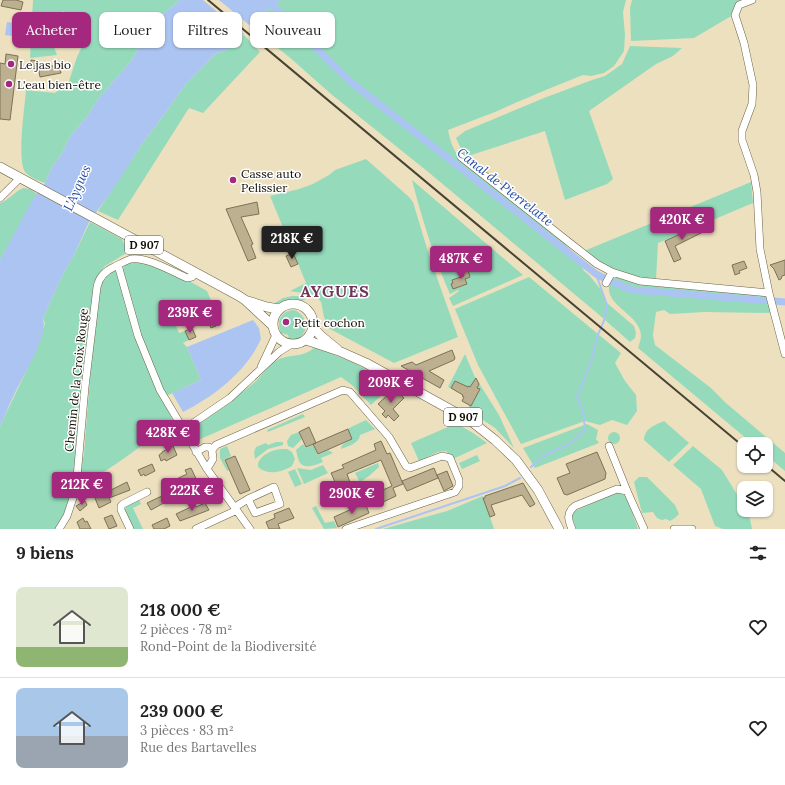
<!DOCTYPE html>
<html lang="fr">
<meta charset="utf-8">
<style>
body{margin:0;font-family:Lora,serif;background:#f6f6f6;color:#222;height:100vh;display:flex;flex-direction:column;font-size:15px;white-space:nowrap}
*{box-sizing:border-box;margin:0}
p{font-size:13px;color:#767676}
.icon{flex:none;width:22px;height:22px;fill:none;stroke:currentColor;stroke-width:2;stroke-linecap:round;stroke-linejoin:round}
.map{position:relative;height:529px;overflow:hidden}
.panel{display:flex;flex-direction:column;background:#fff;flex:1}
.panel>*{flex:none}
.guide{position:absolute;left:12px;top:12px;width:400px;height:36px;display:flex;gap:8px}
.tools{position:absolute;left:737px;top:437px;display:grid;gap:8px}
.tools a{display:grid;place-items:center;width:36px;height:36px;border-radius:8px;background:#fff;box-shadow:0 1px 3px #0004;font-size:20px}
.price{position:absolute;translate:-50% -34px;padding:0 9px;border-radius:4px;background:#a3287e;color:#fff;font-size:13px;line-height:26px;filter:drop-shadow(0 1px 2px #0008)}
.price::after{content:'';position:absolute;left:50%;top:24px;width:12px;height:9px;margin-left:-6px;background:inherit;clip-path:polygon(0 0,100% 0,50% 100%)}
.price.active{background:#222;color:#fff}
ul{padding:0;list-style:none}
li{display:flex;align-items:center;gap:12px;height:100px;padding:0 16px}
li+li{border-top:1px solid #e0e0e0}
li span{display:grid;place-items:center;flex:none;width:112px;height:80px;border-radius:8px;color:#555}
li>.icon{margin-inline-start:auto}
span .icon{width:48px;height:48px;fill:#fffc;stroke-width:1}
li b{font-size:17px}
h2{display:flex;justify-content:space-between;align-items:center;height:48px;padding:0 16px;font-size:17px}
.tag{padding:0 14px;border-radius:8px;background:#fff;box-shadow:0 1px 3px #0004;font-size:14px;line-height:36px}
.tag.active{background:#a3287e;color:#fff}
.map>svg:first-child{display:block}
.green{fill:#95dbbb}
.water{fill:#acc4f2}
.pier{fill:#ece0bf}
.lines{fill:none;stroke-linecap:round;stroke-linejoin:round}
.stream{stroke:#acc4f2;stroke-width:2}
.canal{stroke:#acc4f2;stroke-width:7}
.building{fill:#bcb090;stroke:#7c7254}
.minor-casing{stroke:#6d6245;stroke-width:8}
.major-casing{stroke:#6d6245;stroke-width:10}
.minor{stroke:#fff;stroke-width:7}
.major{stroke:#fff;stroke-width:9}
.rail{stroke:#494333;stroke-width:2}
.poi-dot{fill:#a3287e;stroke:#fff;stroke-width:1.5}
.labels{text-anchor:middle;dominant-baseline:central;stroke-width:3;stroke-linejoin:round;paint-order:stroke}
.shield{fill:#fff;stroke:#59564f;stroke-width:1}
.shield-label{font-size:11px;font-weight:bold;fill:#120e04}
.poi-label{font-size:12px;fill:#120e04;stroke:#fff;text-anchor:start}
.street-label{font-size:12px;fill:#120e04;stroke:#fff}
.water-label{font-size:13px;font-style:italic;fill:#254ba2;stroke:#fff}
.district-label{font-size:16px;font-weight:bold;letter-spacing:1px;fill:#70335a;stroke:#fff}
</style>
<div class="map">
<svg width="785" height="529" viewBox="0 0 785 529">
<rect width="100%" height="100%" fill="#ece0bf"/>
<path class="green" d="M33 0H180L163 14 142 42 131 61 99 98 86 118 71 135 62 153 51 169 45 183C39 181 31 178 26 173 16 163 25 106 26 90L55 93 69 81 77 57 90 29 63 11 50 37 57 55 30 58Z
M281 0H626L623 12 625 35 624 51 614 66 604 73 591 76 583 75 553 87 515 103 495 112 448 130C452 150 458 158 473 171L564 243 579 259 584 271 589 275 602 291 607 303 634 326 636 333 635 338 630 342 597 313 427 171 331 94 288 56 266 39 252 26 258 17Z
M632 0H741L737 2 733 15 694 38 631 41 630 8Z
M244 35 260 52 203 113 189 108 118 220 98 211 142 144 164 115 185 85 215 54 229 49Z
M630 46 682 48 673 56 656 64 589 111 613 179 607 184 565 200 545 131 465 157 456 138 465 131 544 98 592 80 605 76 622 64Z
M366 159 409 197 413 202 429 255 458 337 394 363 330 329 324 317 321 302 315 295 290 291 306 283 270 196 299 189 313 184 329 175 335 170Z
M412 180 523 275 453 306 449 298 459 291 458 290 450 294C434 258 422 219 412 180Z
M751 182 753 203 658 243 656 279 632 277 607 266 584 251Z
M23 188 30 189 37 194 0 260V203C9 200 14 192 23 188Z
M90 222 122 239 128 252 105 266 99 273 96 283 88 327 74 479 65 513 56 529H0V426L33 357 41 337 45 323 43 318 64 272 73 257Z
M141 261 180 276 207 291 216 312H201L198 305 171 314 179 333 185 331 189 340 183 343 187 347 201 380 166 396 140 335 122 270 127 262Z
M115 270 118 271C128 324 150 372 173 421 143 445 112 469 78 487L84 453 96 304C99 289 99 276 115 270Z
M529 277 621 353 615 363 625 381 636 395 637 411 627 425 612 420 600 425 585 421 521 444 478 365 455 309Z
M617 277 628 281 646 285 766 294 772 313 705 312 670 314 664 310 656 312 653 335 655 345 711 388 726 403 785 453V471L766 455V444H753L638 348C639 344 641 340 641 336 641 315 607 307 609 287 609 284 611 281 612 278Z
M292 296H298L306 299C301 302 298 300 293 300 285 300 280 304 273 304L283 298Z
M294 310C313 317 307 343 289 339L288 335 281 333C276 322 280 311 294 310Z
M315 347 352 362 401 387H390L371 405 352 385 341 377 196 441 191 435 192 428C215 414 236 398 256 381 262 375 267 368 273 363 286 352 301 360 315 347Z
M465 354 474 375 499 415 514 448 495 428 468 410 471 398 448 387Z
M303 414 305 417 268 432 267 430Z
M366 420 375 429 360 435C359 444 348 446 341 449L342 445 352 439 348 429 349 428Z
M664 421 689 443 669 462 644 440C645 428 653 426 664 421Z
M454 422 473 433 487 443 453 459 446 451 438 452 419 461 411 443 448 427Z
M587 424 598 430 596 439 599 443 535 468 523 448Z
M608 438a6 6 0 1 1 12 0a6 6 0 1 1-12 0Z
M299 432 302 439 293 448 288 446 287 441 291 435Z
M276 442H283V445L268 449 255 459 254 452 256 447 266 443 268 445Z
M303 444 306 448 313 445 318 455 328 450 333 453 321 458 323 462C317 464 306 470 300 463 298 460 297 454 296 450Z
M227 446 231 456 224 460 229 470 227 471 220 458V449Z
M693 446 722 470 744 506V510H747L749 514 752 529H723L715 526 701 489 673 465Z
M281 449H287L292 452 295 459 292 466C282 472 268 476 258 467 257 456 272 450 281 449Z
M477 455 480 461 462 469 459 463Z
M378 463 379 467 369 476 360 482 355 473Z
M323 465 328 473 304 484 297 468 311 470Z
M295 469 302 484 295 487 288 472Z
M639 477H647L675 505 679 514 675 518 670 521 666 519 662 520 657 518 653 512 642 513 634 482Z
M617 492 624 495 629 503 638 529H576L571 516 573 512Z
M367 495 370 496 371 500 356 506 350 503Z
M483 496 494 529H383L447 511Z
M139 499 141 504 133 508 143 529H133L124 511 127 505Z
M316 506 325 523 334 521 337 528 324 529 312 508Z"/>
<path class="water" d="M180 0H281L258 17 252 26 229 49 215 54 185 85 164 115 142 144 111 192 89 222 73 257 64 272 43 318C49 336 21 379 13 397 8 407 5 416 0 426V260L33 199 45 183 51 169 62 153 71 135 86 118 99 98 131 61 142 42 163 14Z
M7 22 15 23 13 36 5 35Z
M253 320 259 328 261 339C246 372 214 396 183 412L172 393 201 380 187 347Z"/>
<path class="pier" d="M203 0H219L253 28 246 36Z"/>
<g class="lines">
<path class="stream" d="M531 467 542 457 569 444 585 430 583 411 577 397 592 359 597 337 605 318 607 305 596 274
M376 529 505 486 520 478"/>
<path class="canal" d="M267 0 352 83 596 274 610 281 632 290 770 301
M774 301 785 302"/>
</g>
<path class="building" d="M3 0H16L23 2 21 10 1 6Z
M59 24 65 27 59 38 53 34Z
M6 54 18 56 10 120 0 119V63L5 64Z
M31 60 38 61 37 69 30 68Z
M46 64V67L59 65 61 73 40 77 38 66Z
M257 202 259 214 241 217 253 244 251 245 256 258 248 261 226 209Z
M702 224 705 231 675 246 681 259 674 262 665 241Z
M293 253 298 264 291 267 286 256Z
M785 260V275L782 276 781 279 779 280 774 269 770 265Z
M744 261 747 268 739 271 740 273 735 275 732 265Z
M468 270 470 277 465 279 467 284 453 289 451 284 453 283 452 280 464 276 462 272Z
M198 305 201 312 181 320 178 312Z
M212 316 216 326 211 328 207 318Z
M192 328 196 337 189 340 185 331Z
M452 350 455 358 454 360 429 371 444 380 440 388 401 366 412 362 416 365Z
M476 378 479 384 477 388 480 389 471 406 462 401 464 397 462 396 463 395 451 388 455 381 468 387V386L470 387Z
M394 389 404 398 393 409 399 416 394 421 388 415 386 418 382 414 385 411 378 404Z
M309 427 316 443 306 447 299 432Z
M348 429 352 439 318 454 313 444Z
M381 441 387 454 390 453 403 484 393 488 396 496 381 503 376 493 392 486 381 460 347 474 352 488 340 493 331 473 344 468 342 465 376 450 374 444Z
M173 446 177 455 166 461 165 459 161 461 159 455 162 453V452Z
M597 452 606 473 605 479 567 495 564 494 557 478 570 473 566 464Z
M235 456 250 490 240 494 225 460Z
M152 464 155 471 145 476 144 474 141 476 138 470Z
M191 468 198 483 187 489 185 485 176 490 178 495 151 510 147 503 164 495 162 491 168 488 166 484 187 474 185 470Z
M434 468 438 478 407 491 402 481Z
M447 471 453 486 444 491 437 475Z
M127 482 130 490 109 498 111 502 99 508 95 498Z
M523 483 535 504 530 507 522 495 491 505 495 515 490 517 483 498H485V496Z
M85 501 87 505 80 511 76 506Z
M205 503 209 510 180 521 176 514 195 505 196 507Z
M365 503 369 513 338 527 334 517Z
M289 508 294 518 278 524 280 529H269L266 522 275 518 274 514Z
M112 515 117 526 109 529 104 518Z
M83 518 85 522 87 521 91 529H80L77 522Z
M167 518 170 526 164 529H154L152 525Z"/>
<g class="lines">
<defs>
<path id="minor" d="M752 0 739 5 735 15 744 43 753 85 752 104 742 131V140L754 175 757 192 760 249 769 293 785 354
M461 157 570 243 597 264 612 272
M0 198 20 178
M118 265 138 336 160 390 207 469 250 529
M606 283 612 272 640 281 769 293
M261 367 276 335
M183 430 230 398 279 352 290 345
M609 446 627 491 644 529
M212 450 216 445 343 390 350 392 389 437 406 466 410 468 442 456 450 458 459 480V486L455 492 346 529
M196 452 205 447H209L212 450 213 459 207 469
M235 507 248 499 255 513 280 504 274 487 248 499
M59 529 67 516 73 498 77 477 85 387 97 287C99 277 105 271 114 267 120 264 125 261 131 259 146 256 173 272 187 278L192 277 196 273
M130 529 121 510V506L123 504 147 492
M196 529 237 510
M572 529C568 520 566 513 575 506L617 489 627 491
M674 529H692"/>
<path id="major" d="M0 167 239 296 245 300 272 325
M248 301 267 307 279 309
M273 324a20 20 0 1 1 40 0a20 20 0 1 1-40 0Z
M313 327 320 335 337 349
M306 340 339 351 366 363 471 421 495 440 516 460 538 490 559 529"/>
</defs>
<use href="#minor" class="minor-casing"/>
<use href="#major" class="major-casing"/>
<use href="#minor" class="minor"/>
<use href="#major" class="major"/>
<path class="rail" d="M208 0 744 447
M766 465 785 481"/>
</g>
<g class="poi-dot">
<circle cx="11" cy="64" r="4"/>
<circle cx="9" cy="84" r="4"/>
<circle cx="233" cy="180" r="4"/>
<circle cx="286" cy="322" r="4"/>
</g>
<g class="labels">
<g class="shield">
<rect x="125" y="236" width="38" height="18" rx="3"/>
<rect x="444" y="408" width="38" height="18" rx="3"/>
</g>
<g class="shield-label">
<text x="144" y="245">D 907</text>
<text x="463" y="417">D 907</text>
</g>
<g class="poi-label">
<text x="19" y="64">Le jas bio</text>
<text x="17" y="84">L'eau bien-être</text>
<text x="241" y="173">Casse auto<tspan x="241" dy="14">Pelissier</tspan></text>
<text x="294" y="322">Petit cochon</text>
</g>
<g class="street-label">
<text transform="translate(76 380) rotate(-84)">Chemin de la Croix Rouge</text>
</g>
<g class="water-label">
<text transform="translate(505 187) rotate(38)">Canal de Pierrelatte</text>
<text transform="translate(77 188) rotate(-66)">L'Aygues</text>
</g>
<g class="district-label">
<text x="335" y="291">AYGUES</text>
</g>
</g>
</svg>
<div class="tools">
<a><svg class="icon" aria-label="locate" viewBox="0 0 24 24"><circle cx="12" cy="12" r="6"/><path d="M12 2v4M12 18v4M2 12h4M18 12h4"/></svg></a>
<a><svg class="icon" aria-label="layers" viewBox="0 0 24 24"><path d="M12 4l9 5-9 5-9-5zM3 14l9 5 9-5"/></svg></a>
</div>
<b class="price" style="left:682px;top:241px">420K €</b>
<b class="price active" style="left:292px;top:260px">218K €</b>
<b class="price" style="left:461px;top:280px">487K €</b>
<b class="price" style="left:190px;top:334px">239K €</b>
<b class="price" style="left:391px;top:404px">209K €</b>
<b class="price" style="left:168px;top:454px">428K €</b>
<b class="price" style="left:82px;top:506px">212K €</b>
<b class="price" style="left:192px;top:512px">222K €</b>
<b class="price" style="left:352px;top:515px">290K €</b>
<div class="guide">
<a class="tag active">Acheter</a>
<a class="tag">Louer</a>
<a class="tag">Filtres</a>
<a class="tag">Nouveau</a>
</div>
</div>
<section class="panel">
<h2>9 biens<svg class="icon" aria-label="filters" viewBox="0 0 24 24"><path d="M4 7h16M4 17h16"/><circle cx="9" cy="7" r="2"/><circle cx="15" cy="17" r="2"/></svg></h2>
<ul>
<li><span style="background:linear-gradient(#dfe7d0 75%,#8fb573 0)"><svg class="icon" aria-label="home" viewBox="0 0 24 24"><path d="M3 11l9-7 9 7M6 9v11h12V9"/></svg></span><div><b>218 000 €</b><p>2 pièces · 78 m²</p><p>Rond-Point de la Biodiversité</p></div><svg class="icon" aria-label="heart" viewBox="0 0 24 24"><path d="M12 20l-8-8c-3-5 5-10 8-4 3-6 11-1 8 4z"/></svg></li>
<li><span style="background:linear-gradient(#a9c7e8 60%,#9aa5b1 0)"><svg class="icon" aria-label="home" viewBox="0 0 24 24"><path d="M3 11l9-7 9 7M6 9v11h12V9"/></svg></span><div><b>239 000 €</b><p>3 pièces · 83 m²</p><p>Rue des Bartavelles</p></div><svg class="icon" aria-label="heart" viewBox="0 0 24 24"><path d="M12 20l-8-8c-3-5 5-10 8-4 3-6 11-1 8 4z"/></svg></li>
</ul>
</section>
